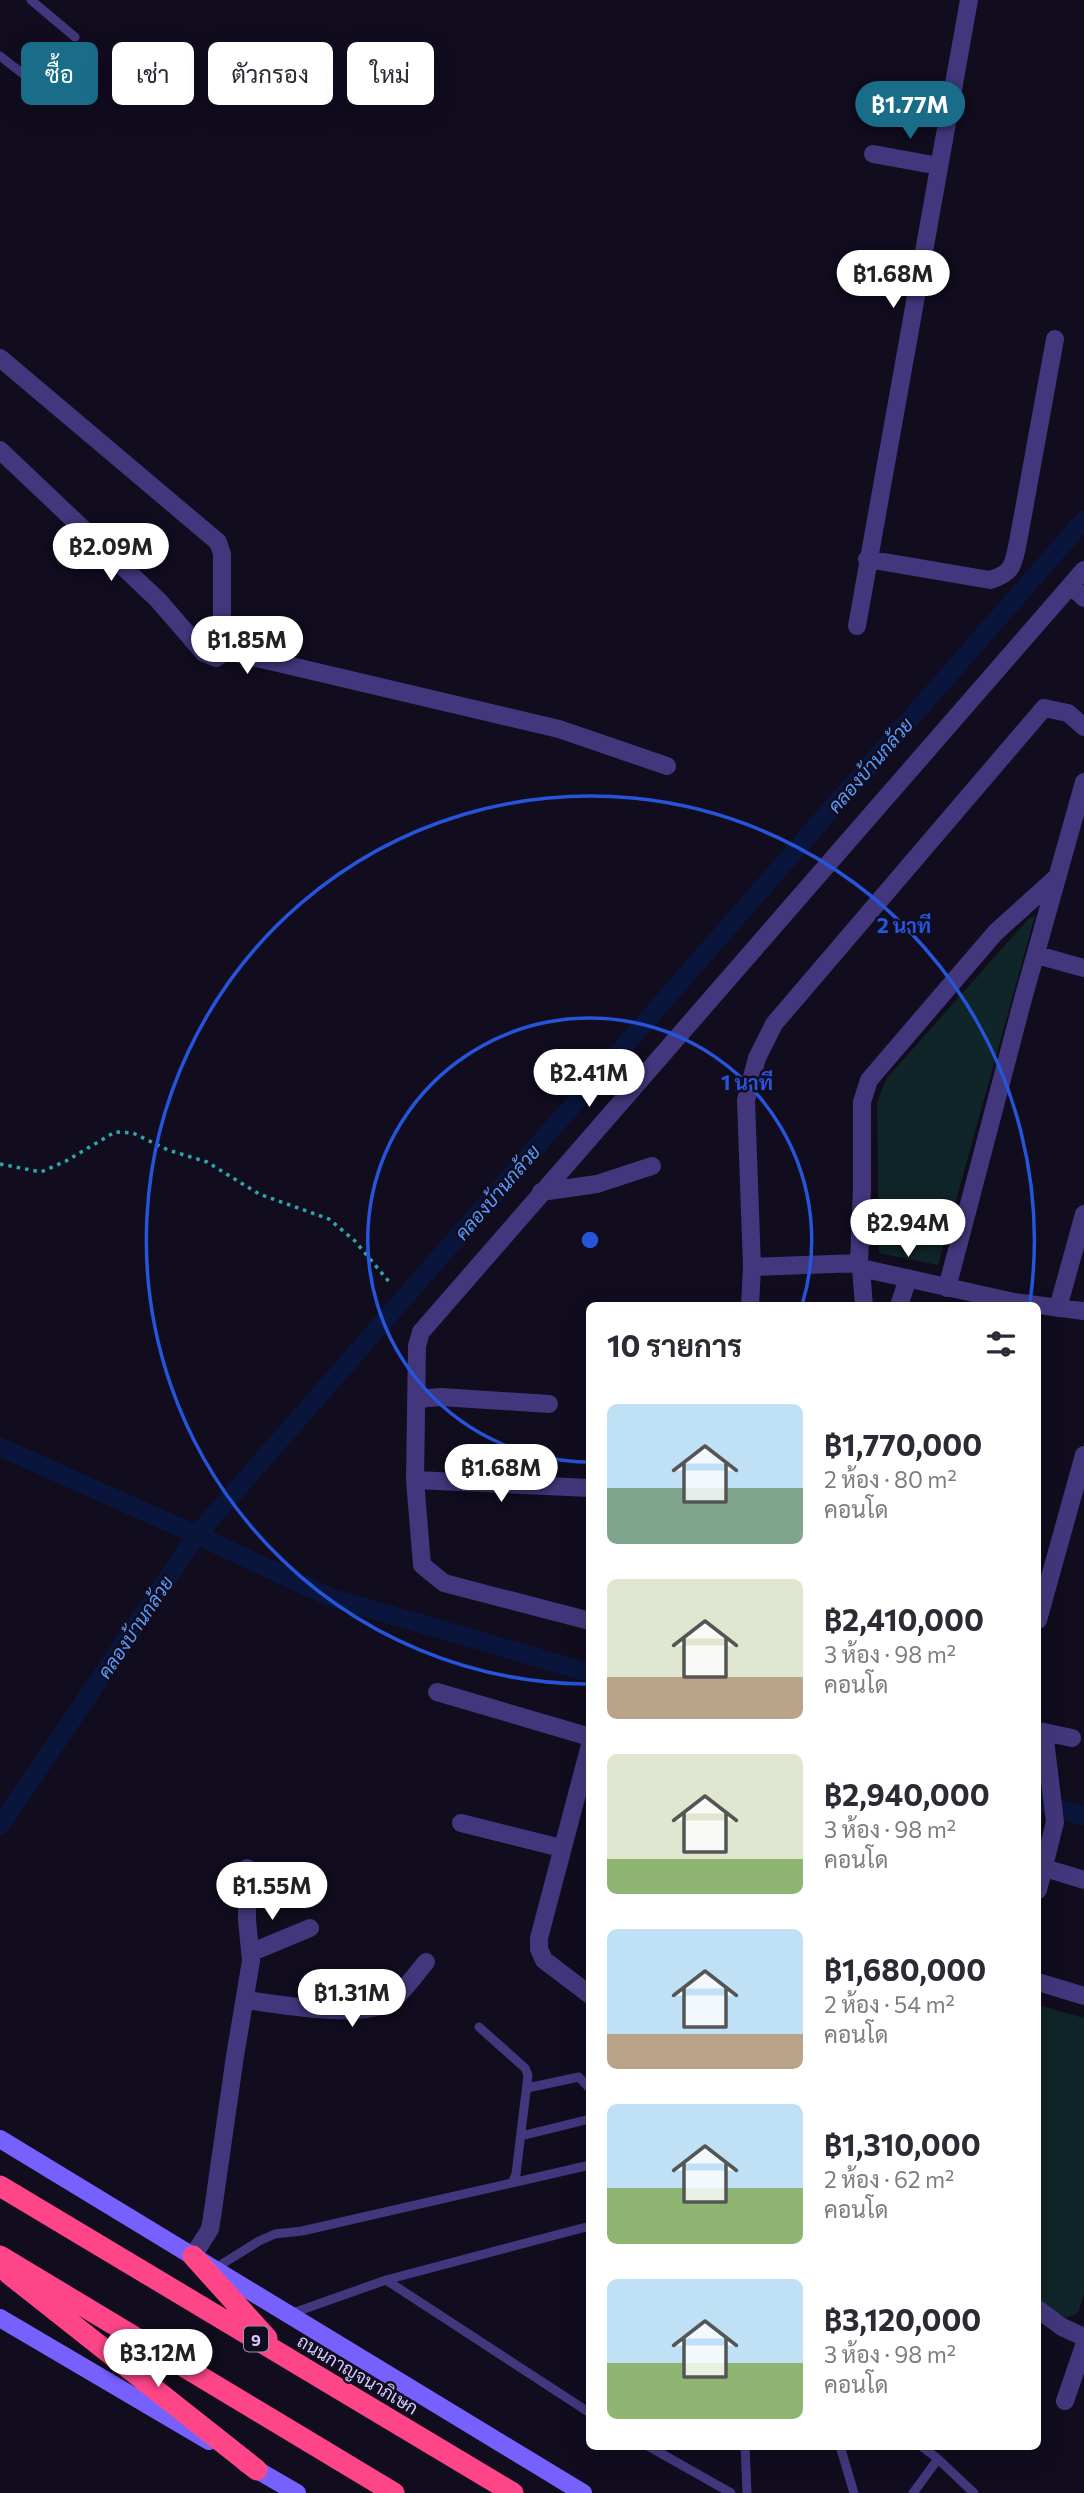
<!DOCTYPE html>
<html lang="th">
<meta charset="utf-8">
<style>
body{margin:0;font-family:Commissioner,Sarabun,sans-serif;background:#f7f7f7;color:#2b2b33;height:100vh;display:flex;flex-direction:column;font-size:26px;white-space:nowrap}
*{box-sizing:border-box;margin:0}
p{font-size:23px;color:#7c7c81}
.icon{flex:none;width:38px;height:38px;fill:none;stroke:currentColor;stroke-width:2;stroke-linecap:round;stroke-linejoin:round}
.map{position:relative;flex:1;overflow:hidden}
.sheet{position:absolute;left:586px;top:1302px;width:455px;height:1148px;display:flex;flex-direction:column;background:#fff;border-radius:10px;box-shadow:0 7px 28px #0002}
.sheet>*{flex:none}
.top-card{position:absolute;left:21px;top:42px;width:460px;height:63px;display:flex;gap:14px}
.price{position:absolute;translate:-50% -60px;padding:0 16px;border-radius:24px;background:#fff;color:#222;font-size:23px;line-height:46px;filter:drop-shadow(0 2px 4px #0008)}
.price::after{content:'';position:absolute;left:50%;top:42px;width:21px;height:16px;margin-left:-10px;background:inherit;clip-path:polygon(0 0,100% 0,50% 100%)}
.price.active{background:#196d89;color:#fff}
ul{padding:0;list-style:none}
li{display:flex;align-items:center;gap:21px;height:175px;padding:0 21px}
li span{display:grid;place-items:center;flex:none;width:196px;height:140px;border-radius:10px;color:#555}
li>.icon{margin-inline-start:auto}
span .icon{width:84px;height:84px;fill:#fffc;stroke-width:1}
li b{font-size:30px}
h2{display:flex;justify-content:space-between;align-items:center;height:84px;padding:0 21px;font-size:30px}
.tag{padding:0 24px;border-radius:10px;background:#fff;box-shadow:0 7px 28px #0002;font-size:24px;line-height:63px}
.tag.active{background:#196d89;color:#fff}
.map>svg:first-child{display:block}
.green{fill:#0f2527}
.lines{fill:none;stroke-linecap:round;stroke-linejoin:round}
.canal{stroke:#09153a;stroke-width:19}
.path{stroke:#2ea6ae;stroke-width:3.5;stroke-dasharray:3.5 5;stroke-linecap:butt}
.lane{stroke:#42377c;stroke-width:9}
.street{stroke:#42377c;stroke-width:18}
.secondary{stroke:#7761fe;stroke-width:18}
.highway{stroke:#fe4588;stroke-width:21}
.ring{fill:none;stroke:#2654da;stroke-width:3.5}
.labels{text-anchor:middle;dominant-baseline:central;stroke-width:5;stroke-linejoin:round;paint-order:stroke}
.shield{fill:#110c1e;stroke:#9a90bc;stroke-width:2}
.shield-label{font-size:16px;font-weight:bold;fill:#d5c9ff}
.street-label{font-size:18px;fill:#d5c9ff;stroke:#110c1e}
.water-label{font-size:19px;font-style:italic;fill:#589dfe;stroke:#110c1e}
.centre{fill:#2654da;stroke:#110c1e;stroke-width:3.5}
.ring-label{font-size:21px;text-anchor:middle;font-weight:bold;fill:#2654da;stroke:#110c1e;stroke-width:5;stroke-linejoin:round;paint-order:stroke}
</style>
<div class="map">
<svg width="1084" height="2493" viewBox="0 0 1084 2493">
<rect width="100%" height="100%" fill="#110c1e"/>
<path class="green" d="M1035 916 938 1265 879 1253 877 1102 886 1079 1029 918Z
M1038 2005 1084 2018V2294L1078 2313 1066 2318 1038 2298Z"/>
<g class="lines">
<path class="canal" d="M0 1447 197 1535 329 1597 590 1673
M1038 1803 1084 1816
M0 1826 197 1535 1084 520"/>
<path class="path" d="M0 1164 41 1172 66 1161 115 1132 133 1133 168 1150 207 1162 259 1194 329 1219 355 1241 390 1283"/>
<path class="lane" d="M31 0 75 37
M0 56 49 94
M479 2027 525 2068 528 2075 516 2174 512 2183
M527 2088 579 2077 590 2089
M521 2136 590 2119
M214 2269 259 2241 275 2234 302 2231 590 2165
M386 2280 590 2413
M290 2314 386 2280 590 2226
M648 2446 731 2493
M745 2446 747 2493
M840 2446 854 2493
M921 2446 938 2459
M913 2493 938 2459 974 2493"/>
<path class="street" d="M873 154 939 166
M0 358 218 542 222 554V636L228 649 236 653 559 729 667 766
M0 450 158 600 204 653 216 658 228 649
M867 559 990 580C1014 573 1013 564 1018 542L1055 339
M1071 586 1084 598
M857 626 969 0
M1037 955 1084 968
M541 1192 597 1184 652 1166
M752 1267 859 1263
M861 1268 1014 1302 1084 1311
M947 1288 1023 999 1084 782
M750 1306 752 1267 746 1100 757 1058 774 1024 1044 708 1068 713 1084 727
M864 1306 861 1268 859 1263 862 1187V1102L869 1080 995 933 1058 876
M899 1306 908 1278
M1058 1308 1084 1214
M417 1399 441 1397 549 1404
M415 1480 590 1488
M1038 1620 1084 1455
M590 1621 444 1583 422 1565 415 1480 417 1346 421 1332 1084 570
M437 1692 590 1737
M1038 1731 1044 1732 1055 1822 1038 1890
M1044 1732 1072 1738
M590 1745 539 1938V1949L544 1960 590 1995
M461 1823 561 1848
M1038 1866 1084 1880
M250 1953 310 1928
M1038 1982 1084 1996
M245 2000C279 2004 361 2020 389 2002 404 1992 415 1975 426 1962
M193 2256 210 2229 212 2217 235 2056 251 1961 247 1920V1868
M1038 2309 1062 2327 1084 2337
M1065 2401 1084 2346"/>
<path class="secondary" d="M0 2139 583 2493
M0 2318 209 2441
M245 2463 297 2493"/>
<path class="highway" d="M0 2186 513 2493
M0 2256 394 2493
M193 2256 267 2338
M9 2274 257 2470"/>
</g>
<g class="ring">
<path d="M588 1462A222 222 0 1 1 802 1305"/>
<path d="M586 1684A444 444 0 1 1 1030 1302"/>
</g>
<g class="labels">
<rect class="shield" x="244" y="2326.5" width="24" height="25" rx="5"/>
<g class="shield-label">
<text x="256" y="2339">9</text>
</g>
<g class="street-label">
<text transform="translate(358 2374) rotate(31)">ถนนกาญจนาภิเษก</text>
</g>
<g class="water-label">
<text transform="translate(870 765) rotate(-49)">คลองบ้านกล้วย</text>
<text transform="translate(497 1192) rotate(-49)">คลองบ้านกล้วย</text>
<text transform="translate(135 1627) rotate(-56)">คลองบ้านกล้วย</text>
</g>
</g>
<circle cx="590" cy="1240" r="10" class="centre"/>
<g class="ring-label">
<text x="904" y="933">2 นาที</text>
<text x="747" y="1090">1 นาที</text>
</g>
</svg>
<b class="price active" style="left:910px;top:141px">฿1.77M</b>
<b class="price" style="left:893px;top:310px">฿1.68M</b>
<b class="price" style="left:111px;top:583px">฿2.09M</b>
<b class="price" style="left:247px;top:676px">฿1.85M</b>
<b class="price" style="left:589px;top:1109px">฿2.41M</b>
<b class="price" style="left:908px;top:1259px">฿2.94M</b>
<b class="price" style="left:501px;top:1504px">฿1.68M</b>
<b class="price" style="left:272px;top:1922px">฿1.55M</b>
<b class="price" style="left:352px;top:2029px">฿1.31M</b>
<b class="price" style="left:158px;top:2389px">฿3.12M</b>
<div class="top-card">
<a class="tag active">ซื้อ</a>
<a class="tag">เช่า</a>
<a class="tag">ตัวกรอง</a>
<a class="tag">ใหม่</a>
</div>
<section class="sheet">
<h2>10 รายการ<svg class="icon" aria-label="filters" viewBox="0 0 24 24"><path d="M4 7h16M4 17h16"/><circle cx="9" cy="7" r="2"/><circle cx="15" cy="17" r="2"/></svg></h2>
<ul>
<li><span style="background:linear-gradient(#bfe0f5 60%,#7fa58c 0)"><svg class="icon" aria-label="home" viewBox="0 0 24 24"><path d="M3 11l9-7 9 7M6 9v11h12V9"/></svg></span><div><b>฿1,770,000</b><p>2 ห้อง · 80 m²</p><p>คอนโด</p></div></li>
<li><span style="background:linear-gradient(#dfe7d0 70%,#b9a48a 0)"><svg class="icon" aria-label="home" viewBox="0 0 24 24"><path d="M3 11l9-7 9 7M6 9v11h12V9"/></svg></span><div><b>฿2,410,000</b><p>3 ห้อง · 98 m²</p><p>คอนโด</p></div></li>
<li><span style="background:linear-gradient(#dfe7d0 75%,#8fb573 0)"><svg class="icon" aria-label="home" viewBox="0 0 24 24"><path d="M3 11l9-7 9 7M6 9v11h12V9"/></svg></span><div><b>฿2,940,000</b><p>3 ห้อง · 98 m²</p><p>คอนโด</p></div></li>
<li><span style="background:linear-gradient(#bfe0f5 75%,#b9a48a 0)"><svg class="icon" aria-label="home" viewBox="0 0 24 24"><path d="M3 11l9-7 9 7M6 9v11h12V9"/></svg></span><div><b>฿1,680,000</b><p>2 ห้อง · 54 m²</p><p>คอนโด</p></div></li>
<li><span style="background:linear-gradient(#bfe0f5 60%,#8fb573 0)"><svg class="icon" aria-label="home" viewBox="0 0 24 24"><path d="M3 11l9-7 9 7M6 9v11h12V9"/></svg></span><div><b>฿1,310,000</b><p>2 ห้อง · 62 m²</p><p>คอนโด</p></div></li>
<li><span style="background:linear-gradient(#bfe0f5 60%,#8fb573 0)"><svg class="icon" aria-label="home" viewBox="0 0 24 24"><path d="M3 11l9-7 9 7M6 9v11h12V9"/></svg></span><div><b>฿3,120,000</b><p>3 ห้อง · 98 m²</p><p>คอนโด</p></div></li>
</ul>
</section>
</div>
